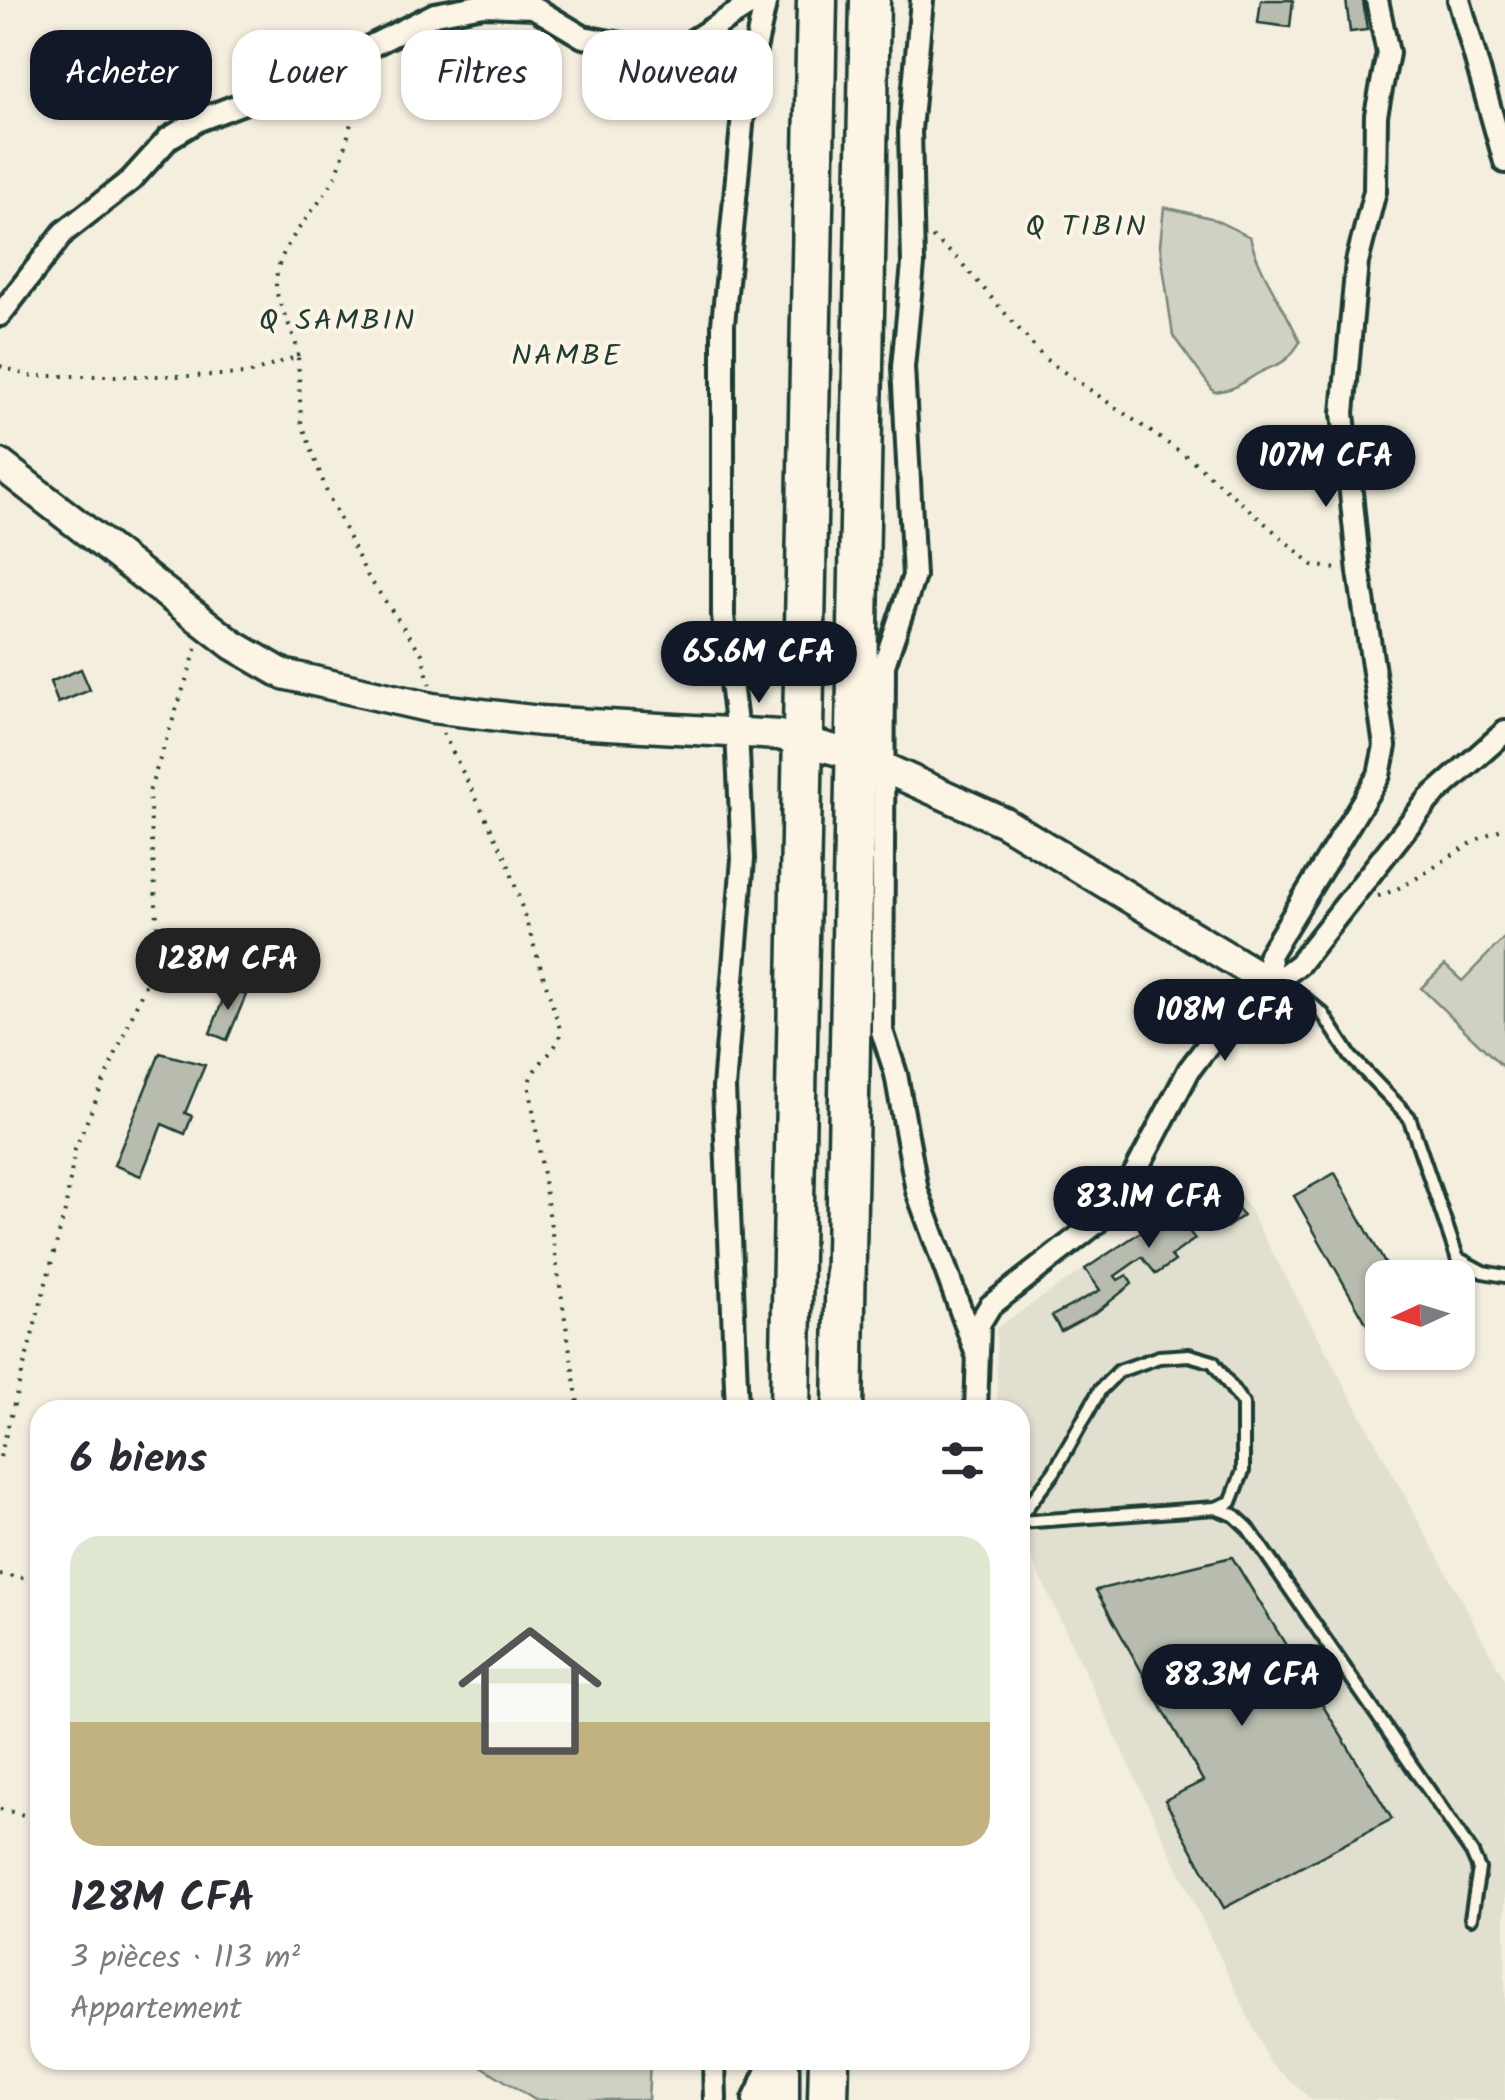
<!DOCTYPE html>
<html lang="fr">
<meta charset="utf-8">
<style>
body{margin:0;font-family:Kalam,sans-serif;background:#f2f2f3;color:#2b2b33;height:100vh;display:flex;flex-direction:column;font-size:38px;white-space:nowrap}
*{box-sizing:border-box;margin:0}
p{font-size:32px;color:#7c7c81}
.icon{flex:none;width:55px;height:55px;fill:none;stroke:currentColor;stroke-width:2;stroke-linecap:round;stroke-linejoin:round}
.map{position:relative;flex:1;overflow:hidden}
.panel{position:absolute;left:30px;top:1400px;width:1000px;height:670px;display:flex;flex-direction:column;background:#fff;border-radius:30px;box-shadow:0 2px 8px #0004}
.panel>*{flex:none}
.banner{position:absolute;left:30px;top:30px;width:1000px;height:90px;display:flex;gap:20px}
.needle{width:65px;rotate:266deg}
.tools{position:absolute;left:1365px;top:1260px;display:grid;gap:20px}
.tools a{display:grid;place-items:center;width:110px;height:110px;border-radius:20px;background:#fff;box-shadow:0 2px 8px #0004;font-size:50px}
.price{position:absolute;translate:-50% -85px;padding:0 22px;border-radius:35px;background:#111827;color:#fff;font-size:32px;line-height:65px;filter:drop-shadow(0 2px 5px #0008)}
.price::after{content:'';position:absolute;left:50%;top:60px;width:30px;height:22px;margin-left:-15px;background:inherit;clip-path:polygon(0 0,100% 0,50% 100%)}
.price.on{background:#222;color:#fff}
ul{padding:0;list-style:none}
li{display:grid;align-content:center;gap:20px;height:530px;padding:0 40px}
li+li{border-top:2px solid #e1e1e2}
li span{display:grid;place-items:center;height:310px;border-radius:30px;color:#555}
li>.icon{margin-inline-start:auto}
span .icon{width:180px;height:180px;fill:#fffc;stroke-width:1}
li b{font-size:42px}
h2{display:flex;justify-content:space-between;align-items:center;height:120px;padding:0 40px;font-size:42px}
.chip{padding:0 35px;border-radius:30px;background:#fff;box-shadow:0 2px 8px #0004;font-size:35px;line-height:90px}
.chip.on{background:#111827;color:#fff}
.map>svg:first-child{display:block}
.built{fill:#e1dfd0}
.green{fill:#d0d1c2;stroke:#78877b;stroke-width:2.5}
.building{fill:#b8bcae;stroke:#1f3d34;stroke-width:2.5}
.lines{fill:none;stroke-linecap:round;stroke-linejoin:round}
.lane-casing{stroke:#1f3d34;stroke-width:18}
.street-casing{stroke:#1f3d34;stroke-width:28}
.secondary-casing{stroke:#1f3d34;stroke-width:35}
.highway-casing{stroke:#1f3d34;stroke-width:45}
.path{stroke:#1f3d34;stroke-width:4;stroke-dasharray:2.5 8;stroke-linecap:butt}
.lane{stroke:#fcf5e5;stroke-width:10}
.street{stroke:#fcf5e5;stroke-width:20}
.secondary{stroke:#fcf5e5;stroke-width:28}
.highway{stroke:#fcf5e5;stroke-width:38}
.labels{text-anchor:middle;dominant-baseline:central;stroke-width:8;stroke-linejoin:round;paint-order:stroke}
.quarter-label{font-size:30px;letter-spacing:2.5px;fill:#1f3d34;stroke:#fcf5e5}
</style>
<div class="map">
<svg width="1505" height="2100" viewBox="0 0 1505 2100">
<rect width="100%" height="100%" fill="#f3eede"/>
<filter id="ink" filterUnits="userSpaceOnUse"><feTurbulence type="fractalNoise" baseFrequency=".01" numOctaves="2"/><feDisplacementMap in="SourceGraphic" scale="20" xChannelSelector="R" yChannelSelector="G"/><feConvolveMatrix kernelMatrix="1 2 1 2 8 2 1 2 1" color-interpolation-filters="sRGB"/></filter>
<g filter="url(#ink)">
<path class="built" d="M1229 1173 1505 1680V2100H1312L1270 2063 1020 1534V1410H998L996 1328Z"/>
<path class="green" d="M1164 207 1211 218 1250 237C1260 276 1284 304 1300 342 1283 368 1281 361 1257 374 1240 384 1235 390 1214 392L1173 336 1160 245Z
M1505 937V1069L1421 988 1445 965 1462 981Z
M472 2060H650L648 2100H535Z"/>
<path class="building" d="M1261 0H1293L1290 27 1258 23Z
M1346 0H1363L1367 30 1350 32Z
M81 669 90 690 58 703 50 682Z
M228 987 246 995 227 1040 210 1033Z
M160 1053 205 1065 185 1113 192 1116 185 1134 162 1124 141 1176 114 1165Z
M1335 1173 1393 1278H1382V1330L1373 1335 1294 1196Z
M1219 1180 1243 1216 1227 1227 1214 1208 1185 1226 1195 1239 1171 1256 1175 1261 1156 1274 1142 1257 1115 1276 1118 1280 1127 1275 1132 1284 1098 1311 1061 1331 1052 1316 1100 1290 1085 1269Z
M1232 1557 1392 1819 1224 1908 1165 1800 1203 1781 1096 1590Z"/>
<g class="lines">
<defs>
<path id="lane" d="M1272 984 1304 998 1323 1014 1351 1057 1409 1117 1464 1277 1465 1293 1458 1305
M1457 1258 1483 1272 1505 1276
M1020 1516 1054 1472 1100 1390 1119 1371 1159 1357 1189 1355 1213 1362 1243 1404V1471L1231 1502 1216 1508
M1020 1522 1215 1508 1234 1515 1248 1528 1472 1853 1479 1869 1471 1918"/>
<path id="street" d="M922 0 910 130 913 264 903 367 914 576 884 665 882 1031 896 1074 917 1191 977 1355
M1459 0 1505 162
M0 315 64 232 131 180 169 138 199 120 303 80 435 14 483 5 533 7 583 37 655 50 689 43 757 0
M1272 984 1269 955 1379 775 1385 746 1359 572 1343 413 1357 262 1375 191 1376 115 1388 53 1377 0
M737 1410 724 1088 743 859 737 732 723 616V324L745 94 766 0
M976 1410 979 1324 990 1306 1095 1224 1124 1194 1189 1070 1230 1016 1299 964 1429 799 1505 732
M714 2060 715 2100
M754 2100 770 2066"/>
<path id="secondary" d="M0 464 233 645 283 674 432 708 540 721 779 735 858 756 1004 822 1272 984"/>
<path id="highway" d="M790 1410 817 0
M843 1410 870 0
M779 2100V2060
M828 2100 829 2060"/>
</defs>
<use href="#lane" class="lane-casing"/>
<use href="#street" class="street-casing"/>
<use href="#secondary" class="secondary-casing"/>
<use href="#highway" class="highway-casing"/>
<path class="path" d="M932 237 957 258 1045 359 1192 460 1313 565 1343 570
M298 356C296 330 276 307 276 284 276 241 323 208 338 170 351 136 352 101 368 68
M0 366 29 376H190L248 374 298 356 301 421 328 495 367 575 422 654 430 686
M443 733 507 860 561 1032C556 1055 534 1062 529 1083L579 1410
M1378 896C1425 882 1459 842 1505 828
M0 1457 65 1211 75 1149 159 952 149 792 197 647
M0 1575 40 1580
M0 1809 40 1819"/>
<use href="#lane" class="lane"/>
<use href="#street" class="street"/>
<use href="#secondary" class="secondary"/>
<use href="#highway" class="highway"/>
</g>
</g>
<g class="labels">
<g class="quarter-label">
<text x="1087" y="228">Q TIBIN</text>
<text x="338" y="322">Q SAMBIN</text>
<text x="567" y="357">NAMBE</text>
</g>
</g>
</svg>
<div class="tools">
<a><svg class="needle" viewBox="-14 -14 28 28"><path d="M0-13l5 13h-10z" fill="#e53935"/><path d="M0 13l5-13h-10z" fill="#7c7c81"/></svg></a>
</div>
<b class="price" style="left:1326px;top:510px">107M CFA</b>
<b class="price" style="left:759px;top:706px">65.6M CFA</b>
<b class="price on" style="left:228px;top:1013px">128M CFA</b>
<b class="price" style="left:1225px;top:1064px">108M CFA</b>
<b class="price" style="left:1149px;top:1251px">83.1M CFA</b>
<b class="price" style="left:1242px;top:1729px">88.3M CFA</b>
<div class="banner">
<a class="chip on">Acheter</a>
<a class="chip">Louer</a>
<a class="chip">Filtres</a>
<a class="chip">Nouveau</a>
</div>
<section class="panel">
<h2>6 biens<svg class="icon" aria-label="filters" viewBox="0 0 24 24"><path d="M4 7h16M4 17h16"/><circle cx="9" cy="7" r="2"/><circle cx="15" cy="17" r="2"/></svg></h2>
<ul>
<li><span style="background:linear-gradient(#dfe7d0 60%,#c2b280 0)"><svg class="icon" aria-label="home" viewBox="0 0 24 24"><path d="M3 11l9-7 9 7M6 9v11h12V9"/></svg></span><div><b>128M CFA</b><p>3 pièces · 113 m²</p><p>Appartement</p></div></li>
</ul>
</section>
</div>
